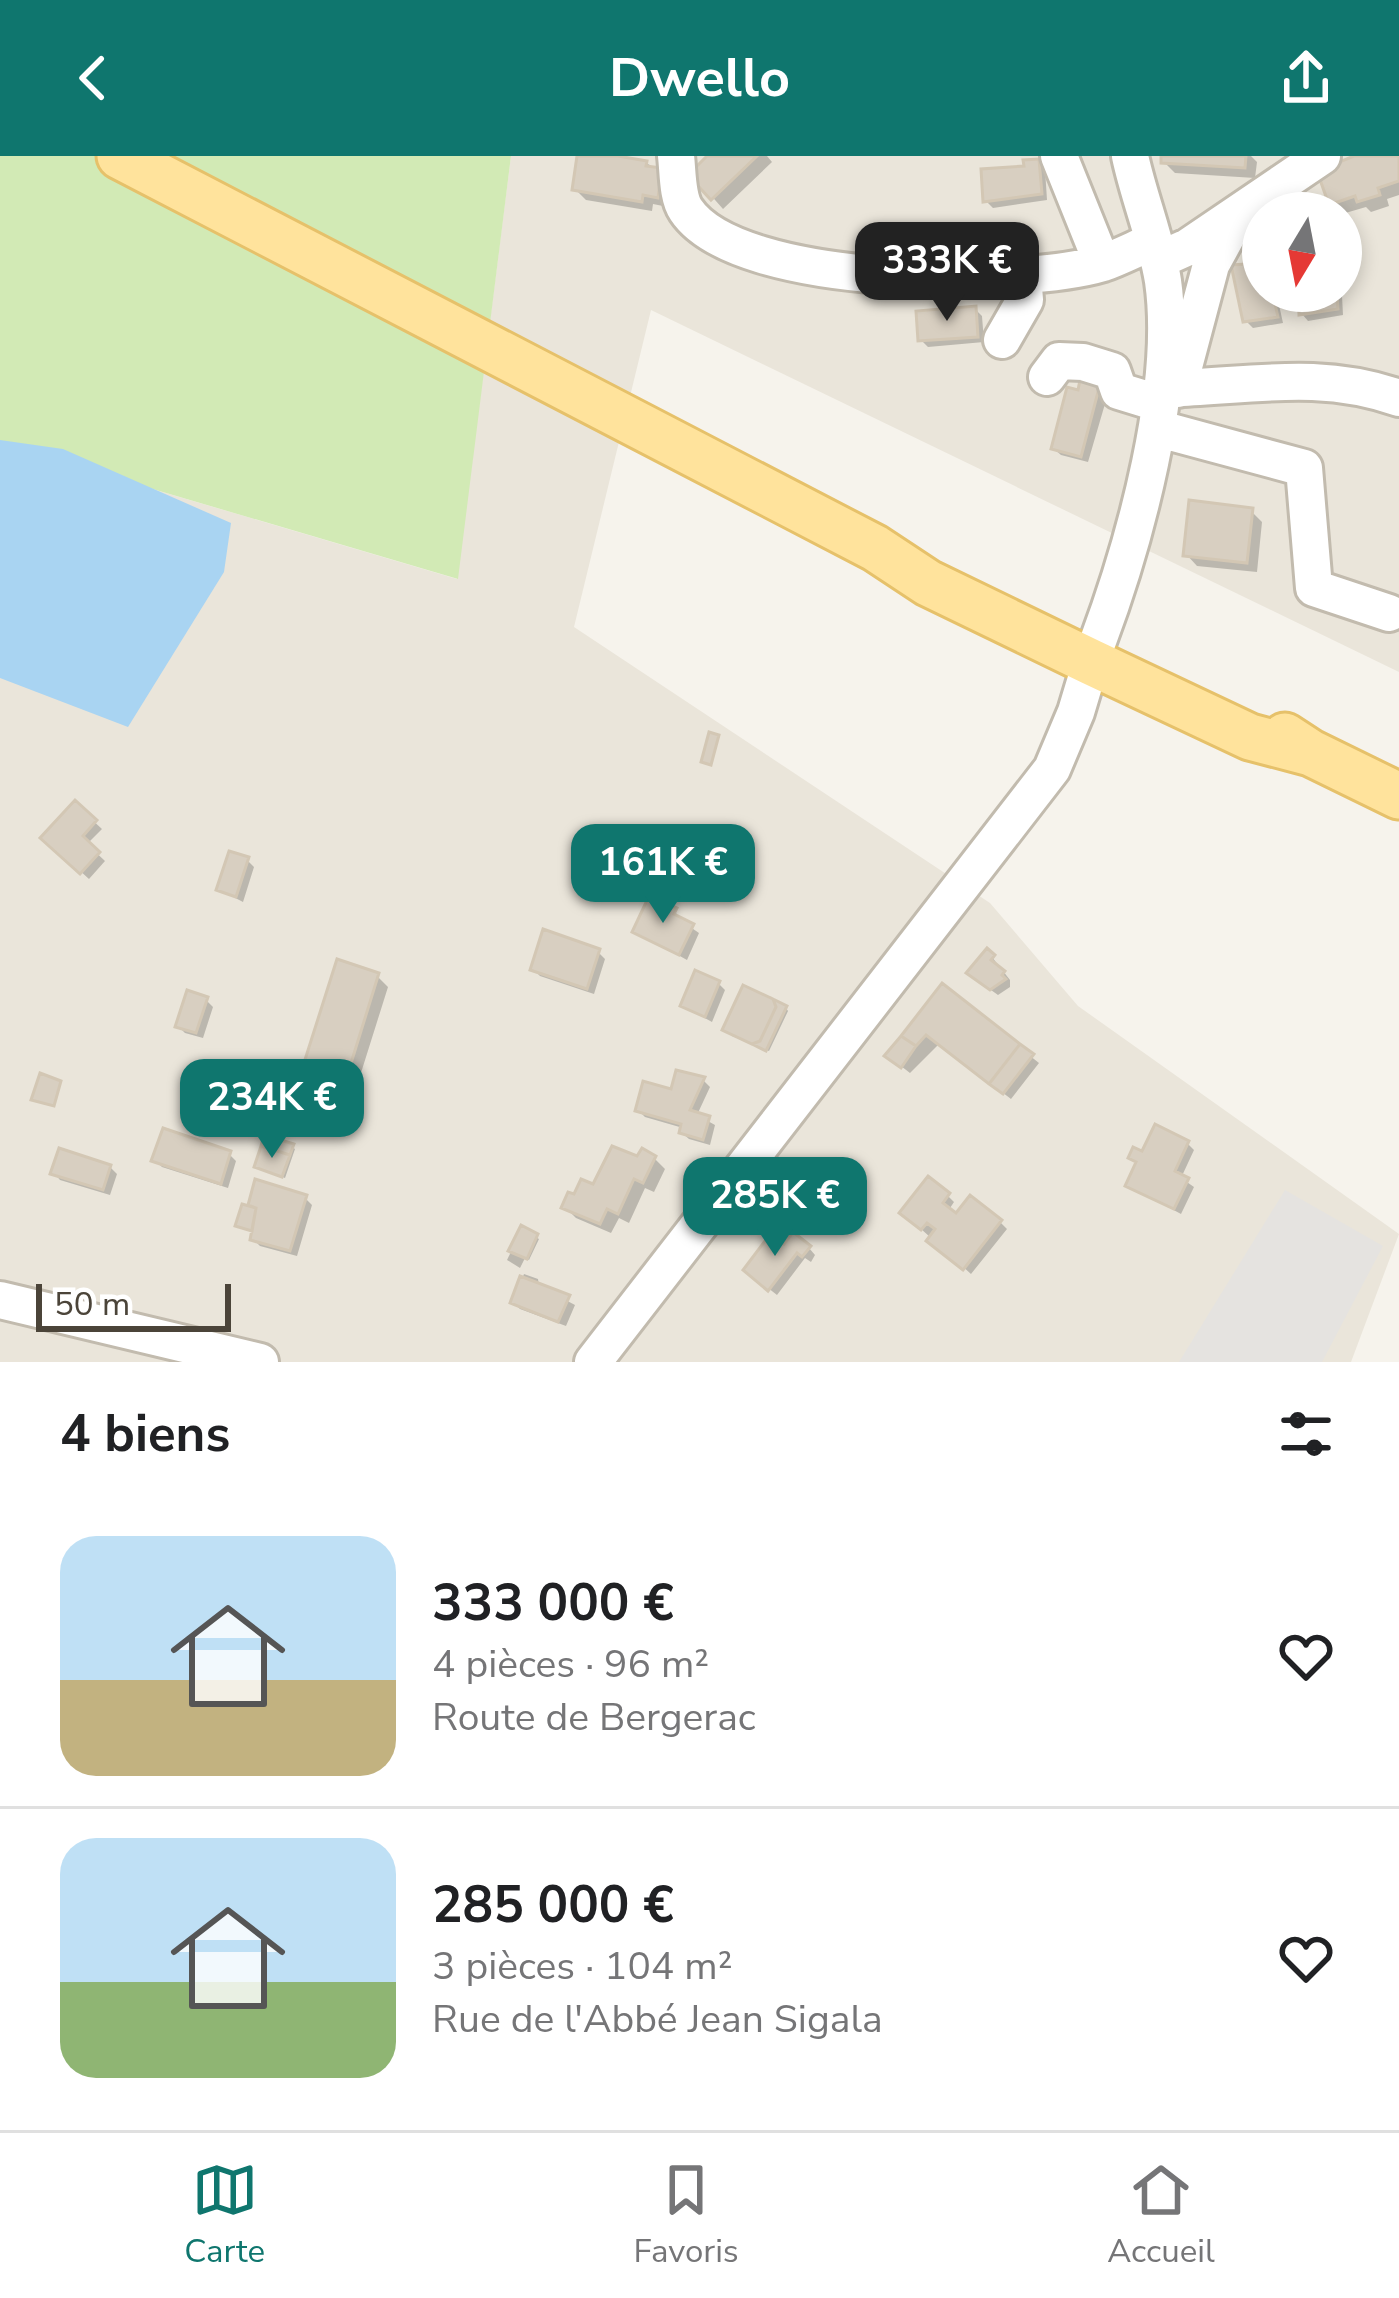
<!DOCTYPE html>
<html lang="fr">
<meta charset="utf-8">
<style>
body{margin:0;font-family:"Nunito Sans",sans-serif;background:#f6f6f6;color:#202124;height:100vh;display:flex;flex-direction:column;font-size:45px;white-space:nowrap}
*{box-sizing:border-box;margin:0}
p{font-size:39px;color:#757577}
.icon{flex:none;width:66px;height:66px;fill:none;stroke:currentColor;stroke-width:2;stroke-linecap:round;stroke-linejoin:round}
.map{position:relative;height:1206px;overflow:hidden}
.panel{display:flex;flex-direction:column;background:#fff;flex:1}
.panel>*{flex:none}
.needle{width:78px;rotate:190deg}
.buttons{position:absolute;left:1242px;top:36px;display:grid;gap:24px}
.buttons a{display:grid;place-items:center;width:120px;height:120px;border-radius:50%;background:#fff;box-shadow:0 6px 18px #0003;font-size:60px}
.scale{position:absolute;left:36px;bottom:30px;width:195px;box-sizing:border-box;padding-left:12px;border:6px solid #4b4439;border-top:0;font-size:33px;line-height:42px;white-space:nowrap;color:#4b4439;-webkit-text-stroke:9px #fff;paint-order:stroke}
.price{position:absolute;translate:-50% -102px;padding:0 27px;border-radius:24px;background:#0f766e;color:#fff;font-size:39px;line-height:78px;filter:drop-shadow(0 3px 6px #0008)}
.price::after{content:'';position:absolute;left:50%;top:72px;width:36px;height:27px;margin-left:-18px;background:inherit;clip-path:polygon(0 0,100% 0,50% 100%)}
.price.on{background:#222;color:#fff}
ul{padding:0;list-style:none}
li{display:flex;align-items:center;gap:36px;height:300px;padding:0 60px}
li+li{border-top:3px solid #e0e0e0}
li span{display:grid;place-items:center;flex:none;width:336px;height:240px;border-radius:36px;color:#555}
li>.icon{margin-inline-start:auto}
span .icon{width:144px;height:144px;fill:#fffc;stroke-width:1}
li b{font-size:51px}
h2{display:flex;justify-content:space-between;align-items:center;height:144px;padding:0 60px;font-size:51px}
header{display:flex;justify-content:space-between;align-items:center;height:156px;padding:0 60px;background:#0f766e;color:#fff;font-size:54px;font-weight:700}
.tabs{display:flex;justify-content:space-around;align-items:center;height:168px;border-top:3px solid #e0e0e0;background:#fff;font-size:33px;color:#757577}
.tabs a{display:grid;justify-items:center;gap:6px}
.tabs .on{color:#0f766e}
.map>svg:first-child{display:block}
.residential{fill:#eae5da;fill-rule:evenodd}
.green{fill:#d2eab5}
.parking{fill:#e5e3e0}
.water{fill:#a9d4f2}
.shadow{fill:#0003}
.building{fill:#d8cfc1;stroke:#d3c7b4;stroke-width:3}
.lines{fill:none;stroke-linecap:round;stroke-linejoin:round}
.minor-casing{stroke:#c2bbae;stroke-width:42}
.major-casing{stroke:#e6c16a;stroke-width:51}
.minor{stroke:#fff;stroke-width:36}
.major{stroke:#ffe39c;stroke-width:45}
</style>
<header><svg class="icon" aria-label="back" viewBox="0 0 24 24"><path d="M15 5l-7 7 7 7"/></svg>Dwello<svg class="icon" aria-label="share" viewBox="0 0 24 24"><path d="M12 15V3M7 8l5-5 5 5M5 13v7h14v-7"/></svg></header>
<div class="map">
<svg width="1399" height="1206" viewBox="0 0 1399 1206">
<rect width="100%" height="100%" fill="#f6f3ec"/>
<path class="residential" d="M511 0H1399V516L651 154 574 471 990 747 1078 850 1399 1078 1351 1206H0V288L457 423ZM1263 57H1341V135H1263Z"/>
<path class="green" d="M0 0H511L458 423 0 288Z"/>
<path class="parking" d="M1285 1034 1383 1090 1322 1206H1179Z"/>
<path class="water" d="M0 284 63 293 231 367 224 416 128 571 0 522Z"/>
<path class="shadow" d="M580 0 646 7 661 15 668 51 653 48 652 55 586 44 575 33Z
M712 0H767L772 6 723 53 693 19Z
M1164 0H1251L1257 6 1255 22 1175 17 1164 6Z
M1363 0H1399V39L1387 43 1389 50 1371 56 1366 51 1342 58 1331 47Z
M1038 6 1045 13 1047 44 993 52 986 45Z
M1263 110V135H1276L1283 167 1253 172 1246 165Z
M1341 120 1343 159 1308 165 1302 158 1301 135H1341Z
M975 153 982 160 984 186 928 191 921 184Z
M1083 223 1107 241 1088 306 1061 299 1054 293Z
M1251 355 1262 366 1257 416 1197 410 1186 398Z
M75 648 102 673 87 688 105 705 89 723 44 682Z
M731 690 738 697 723 728 695 712Z
M247 704 254 711 243 746 220 734Z
M675 755 680 764 699 777 687 804 635 775Z
M598 796 605 803 594 838 540 820 533 813Z
M988 796 1010 824V831L998 839 977 824Z
M377 820 388 831 349 955 310 942 299 931Z
M718 827 725 834 712 866 683 850Z
M943 831 1039 907 1011 943 939 888 910 917 888 900Z
M206 844 213 851 203 882 185 877 178 870Z
M786 852 788 855 769 895 732 880 726 873Z
M703 924 710 931 697 959 715 969 710 989 689 983 682 977 683 972 645 961 638 954Z
M1187 987 1194 994 1181 1022 1194 1031 1181 1058 1129 1030 1143 999Z
M292 991 295 993 285 1022 257 1011Z
M229 998 236 1005 228 1032 162 1011 155 1004Z
M654 1002 665 1013 654 1036 645 1032 629 1067 619 1062 611 1077 576 1062 565 1051 638 1004Z
M110 1011 117 1018 110 1039 60 1024 54 1017Z
M948 1040 954 1046 948 1055 956 1062 1000 1066 1007 1073 971 1118 910 1063Z
M305 1042 312 1049 297 1100 260 1090 253 1083 255 1076 239 1070 259 1055 251 1048Z
M522 1073 539 1083 529 1104 525 1102 520 1112 507 1104Z
M785 1092H809L815 1099 811 1106 805 1102 777 1139 754 1121Z
M524 1118 538 1123 539 1130 575 1149 566 1170 520 1153 513 1146Z"/>
<path class="building" d="M577 0H618L647 5 646 10 662 12 658 42 643 39 642 46 572 34Z
M707 0H757L711 44 688 19Z
M1161 0H1246L1245 12 1161 7Z
M1354 0H1399V25L1378 32 1380 39 1357 46 1355 40 1329 49 1317 15Z
M1039 3 1042 38 983 46 981 13 1024 10 1023 4Z
M1296 47 1297 57H1263V85L1259 86 1252 54Z
M1263 107V135H1272L1278 161 1243 166 1231 109Z
M1298 135H1337L1338 153 1299 159Z
M976 150 978 181 918 185 916 155Z
M1081 219 1108 227 1106 237 1098 236 1081 301 1051 293 1067 231 1078 234Z
M1189 344 1253 352 1247 407 1183 400Z
M709 576 719 579 711 609 701 606Z
M75 644 97 664 83 680 100 696 80 718 40 682Z
M708 676 733 688 715 723 691 713Z
M229 695 249 701 236 741 216 734Z
M649 740 677 752 674 758 694 768 679 799 632 776Z
M543 773 600 793 587 833 530 814Z
M987 792 995 799 991 804 1005 815 1002 819 1006 823 990 834 966 817Z
M337 803 379 817 339 946 296 932Z
M695 814 720 825 705 861 680 850Z
M942 827 1020 888 989 928 926 879 916 890 901 880Z
M743 829 773 843 776 851 760 885 752 888 722 874Z
M187 834 208 841 196 877 175 871Z
M773 843 787 850 766 895 752 888 760 885 776 851Z
M901 880 916 890 901 912 884 900Z
M1020 888 1034 898 1003 938 989 928Z
M676 914 705 921 690 954 710 960 703 984 679 977 681 968 635 955 643 925 671 933Z
M40 917 61 925 54 950 31 944Z
M1155 968 1189 985 1175 1015 1189 1022 1174 1053 1125 1030 1136 1006 1128 1002 1133 991 1142 995Z
M163 972 231 995 221 1028 151 1005Z
M264 979 294 988 290 999 261 990Z
M261 990 290 999 282 1021 254 1011Z
M612 990 637 1000 642 992 656 1000 643 1027 634 1023 618 1058 607 1053 600 1068 561 1052 568 1036 574 1038 581 1023 593 1028Z
M59 992 111 1009 103 1034 50 1018Z
M928 1020 950 1037 943 1047 956 1057 970 1039 1002 1064 963 1114 926 1085 935 1073 927 1067 921 1074 899 1057Z
M255 1023 307 1039 290 1095 250 1084 256 1052 248 1049Z
M242 1048 256 1052 252 1075 235 1070Z
M521 1069 538 1078 527 1103 508 1095Z
M793 1076 811 1090 802 1101 797 1097 768 1135 743 1114 771 1077 784 1088Z
M520 1120 570 1139 558 1166 510 1147Z"/>
<g class="lines">
<defs>
<path id="minor" d="M676 0C678 16 677 41 686 54 738 132 1019 132 1103 107 1120 101 1137 92 1154 85
M1059 0 1102 107
M1159 104 1188 91 1322 0
M1002 184 1025 144 1023 119
M1047 221 1059 205 1083 206 1112 215 1119 235 1158 247
M1178 232C1256 229 1322 215 1399 242
M1178 233 1211 109 1229 76 1271 36
M1167 275 1304 312 1314 432 1389 457
M1098 485C1135 386 1178 230 1163 125 1156 82 1139 42 1130 0
M0 1144 260 1206
M593 1206 1052 613 1076 556 1091 506"/>
<path id="major" d="M120 0 875 392 928 427 1091 506 1250 581 1311 597
M1285 580 1311 597 1399 640"/>
</defs>
<use href="#minor" class="minor-casing"/>
<use href="#major" class="major-casing"/>
<use href="#minor" class="minor"/>
<use href="#major" class="major"/>
</g>
</svg>
<div class="buttons">
<a><svg class="needle" viewBox="-14 -14 28 28"><path d="M0-13l5 13h-10z" fill="#e53935"/><path d="M0 13l5-13h-10z" fill="#757577"/></svg></a>
</div>
<div class="scale">50 m</div>
<b class="price on" style="left:947px;top:168px">333K €</b>
<b class="price" style="left:663px;top:770px">161K €</b>
<b class="price" style="left:272px;top:1005px">234K €</b>
<b class="price" style="left:775px;top:1103px">285K €</b>
</div>
<section class="panel">
<h2>4 biens<svg class="icon" aria-label="filters" viewBox="0 0 24 24"><path d="M4 7h16M4 17h16"/><circle cx="9" cy="7" r="2"/><circle cx="15" cy="17" r="2"/></svg></h2>
<ul>
<li><span style="background:linear-gradient(#bfe0f5 60%,#c2b280 0)"><svg class="icon" aria-label="home" viewBox="0 0 24 24"><path d="M3 11l9-7 9 7M6 9v11h12V9"/></svg></span><div><b>333 000 €</b><p>4 pièces · 96 m²</p><p>Route de Bergerac</p></div><svg class="icon" aria-label="heart" viewBox="0 0 24 24"><path d="M12 20l-8-8c-3-5 5-10 8-4 3-6 11-1 8 4z"/></svg></li>
<li><span style="background:linear-gradient(#bfe0f5 60%,#8fb573 0)"><svg class="icon" aria-label="home" viewBox="0 0 24 24"><path d="M3 11l9-7 9 7M6 9v11h12V9"/></svg></span><div><b>285 000 €</b><p>3 pièces · 104 m²</p><p>Rue de l'Abbé Jean Sigala</p></div><svg class="icon" aria-label="heart" viewBox="0 0 24 24"><path d="M12 20l-8-8c-3-5 5-10 8-4 3-6 11-1 8 4z"/></svg></li>
</ul>
</section>
<nav class="tabs">
<a class="on"><svg class="icon" aria-label="map" viewBox="0 0 24 24"><path d="M3 6l6-2 6 2 6-2v14l-6 2-6-2-6 2zM9 4v14M15 6v14"/></svg>Carte</a>
<a><svg class="icon" aria-label="saved" viewBox="0 0 24 24"><path d="M7 4h10v16l-5-4-5 4z"/></svg>Favoris</a>
<a><svg class="icon" aria-label="home" viewBox="0 0 24 24"><path d="M3 11l9-7 9 7M6 9v11h12V9"/></svg>Accueil</a>
</nav>
